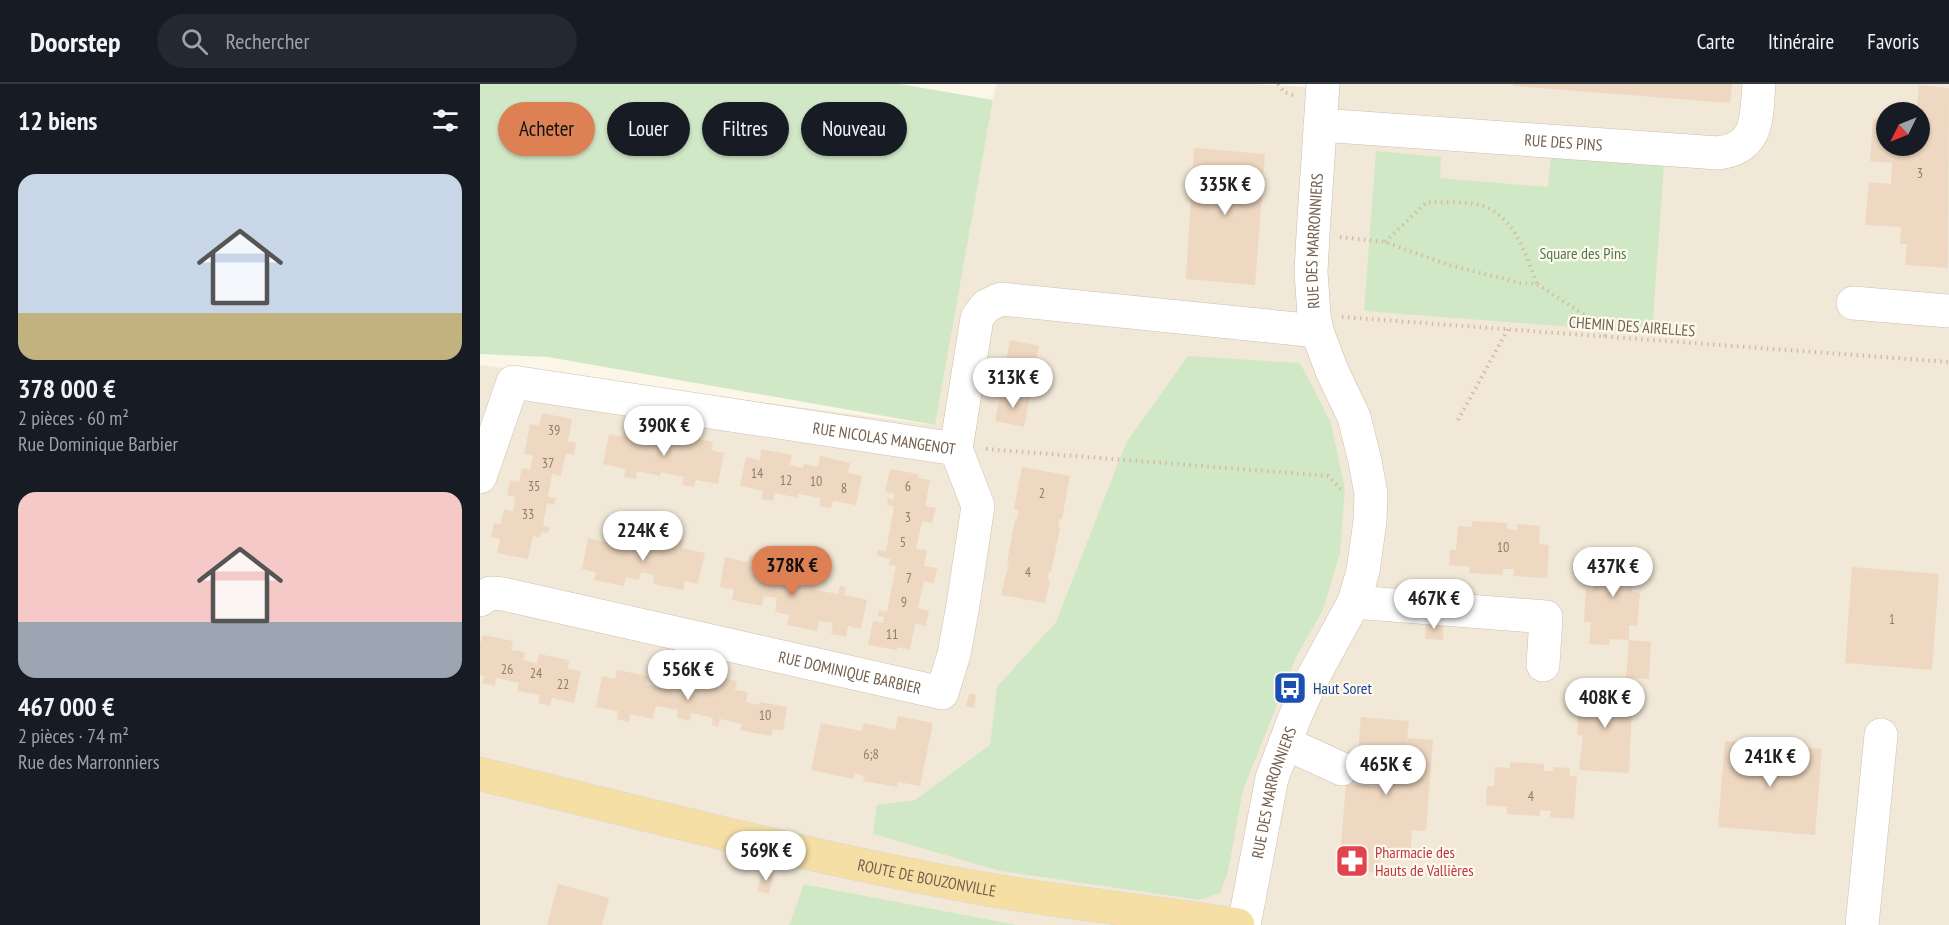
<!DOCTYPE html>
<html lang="fr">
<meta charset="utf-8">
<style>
body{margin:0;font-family:"PT Sans Narrow",sans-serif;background:#242831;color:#f1f3f6;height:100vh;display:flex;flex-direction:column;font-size:22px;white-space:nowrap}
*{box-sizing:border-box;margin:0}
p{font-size:20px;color:#9ea1a6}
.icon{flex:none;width:33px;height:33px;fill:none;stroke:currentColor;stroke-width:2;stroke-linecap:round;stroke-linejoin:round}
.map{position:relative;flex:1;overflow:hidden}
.sheet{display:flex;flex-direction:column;background:#171b24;width:480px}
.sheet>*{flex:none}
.banner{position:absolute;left:18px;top:18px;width:570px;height:54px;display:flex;gap:12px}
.needle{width:39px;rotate:227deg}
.controls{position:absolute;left:1396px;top:18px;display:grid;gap:12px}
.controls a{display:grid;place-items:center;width:54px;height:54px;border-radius:50%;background:#171b24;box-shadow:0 2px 4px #0004;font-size:30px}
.price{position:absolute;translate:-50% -51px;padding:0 14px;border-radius:21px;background:#fff;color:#222;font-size:20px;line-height:39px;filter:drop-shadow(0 2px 3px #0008)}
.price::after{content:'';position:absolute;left:50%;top:36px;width:18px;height:14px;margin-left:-9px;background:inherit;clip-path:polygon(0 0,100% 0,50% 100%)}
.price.active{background:#dd8155;color:#111}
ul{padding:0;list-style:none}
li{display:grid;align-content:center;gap:12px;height:318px;padding:0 18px}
li span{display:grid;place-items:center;height:186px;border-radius:18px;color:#555}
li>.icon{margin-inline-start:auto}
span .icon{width:108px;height:108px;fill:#fffc;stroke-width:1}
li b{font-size:26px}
h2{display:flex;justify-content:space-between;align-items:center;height:72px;padding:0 18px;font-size:26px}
.tag{padding:0 21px;border-radius:27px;background:#171b24;box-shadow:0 2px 4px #0004;font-size:21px;line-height:54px}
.tag.active{background:#dd8155;color:#111}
header{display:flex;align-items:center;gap:36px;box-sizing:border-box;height:84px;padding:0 30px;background:#171b24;border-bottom:2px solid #363941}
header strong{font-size:28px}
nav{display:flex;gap:33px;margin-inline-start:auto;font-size:21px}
.search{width:420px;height:54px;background:#242831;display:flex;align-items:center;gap:15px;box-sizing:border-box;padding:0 21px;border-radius:33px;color:#9ea1a6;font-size:22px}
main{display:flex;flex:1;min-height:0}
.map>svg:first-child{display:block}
.residential{fill:#f2e8d7;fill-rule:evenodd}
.green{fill:#d1e8c7}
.building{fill:#efd8c1}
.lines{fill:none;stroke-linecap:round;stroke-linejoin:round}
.minor-casing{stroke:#cdbfaf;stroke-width:34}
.major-casing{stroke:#dbd5d1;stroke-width:34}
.path{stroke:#d4bca4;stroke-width:4;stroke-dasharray:1.5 4.5;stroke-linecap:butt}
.minor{stroke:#fff;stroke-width:33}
.major{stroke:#f5dfa5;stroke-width:33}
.labels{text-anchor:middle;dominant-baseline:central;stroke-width:4.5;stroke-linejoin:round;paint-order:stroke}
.number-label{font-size:14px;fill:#937d6a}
.street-label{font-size:16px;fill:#745f4d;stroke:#fef9ee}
.park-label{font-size:16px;fill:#507946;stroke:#fef9ee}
.transit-label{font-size:16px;fill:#164399;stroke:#fef9ee;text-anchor:start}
.health-label{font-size:16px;fill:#be3a42;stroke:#fef9ee;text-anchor:start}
</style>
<header>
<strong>Doorstep</strong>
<div class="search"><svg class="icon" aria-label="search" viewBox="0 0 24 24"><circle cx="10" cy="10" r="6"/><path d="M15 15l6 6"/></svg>Rechercher</div>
<nav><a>Carte</a><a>Itinéraire</a><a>Favoris</a></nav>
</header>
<main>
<section class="sheet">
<h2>12 biens<svg class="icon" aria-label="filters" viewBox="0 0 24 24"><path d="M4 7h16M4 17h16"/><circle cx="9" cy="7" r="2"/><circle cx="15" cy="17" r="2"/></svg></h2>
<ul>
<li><span style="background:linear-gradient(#c9d6e8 75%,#c2b280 0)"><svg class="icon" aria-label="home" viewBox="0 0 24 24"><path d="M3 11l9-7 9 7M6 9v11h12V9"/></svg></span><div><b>378 000 €</b><p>2 pièces · 60 m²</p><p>Rue Dominique Barbier</p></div></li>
<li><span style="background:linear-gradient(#f6c9c9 70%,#9aa5b1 0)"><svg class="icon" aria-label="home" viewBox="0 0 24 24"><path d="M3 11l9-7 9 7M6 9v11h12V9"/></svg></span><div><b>467 000 €</b><p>2 pièces · 74 m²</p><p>Rue des Marronniers</p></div></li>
</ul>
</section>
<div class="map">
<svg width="1469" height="841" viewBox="0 0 1469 841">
<rect width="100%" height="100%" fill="#fbf6e8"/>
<path class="residential" d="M516 0H772L842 4 843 0H1469V841H537L325 800 309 841H0V281L454 341ZM1407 28H1440V62H1407Z"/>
<path class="green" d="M0 0H420L513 16 455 341 68 273 0 270Z
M896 67 961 73 960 94 1068 103 1071 72 1184 81 1172 249 884 227Z
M708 272 820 279 851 339 865 405 860 469 843 526 816 573 763 706 748 788 740 809 720 816 520 787 393 750 397 721 435 716 510 661 517 603 576 538 646 359Z
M324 800 537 841H309Z"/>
<path class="building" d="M1033 0H1252L1250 19 1033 2Z
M1439 1 1469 4 1468 184 1425 181 1427 160H1420L1421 143 1385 141 1389 98 1411 100 1412 79 1390 77 1393 35 1407 36V62H1440V28H1430V22H1437Z
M714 64 785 70 775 201 706 195Z
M530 256 559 262 553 292 524 287Z
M521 307 550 312 544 343 515 337Z
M62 329 92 335 88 357 96 359 94 371 86 369 81 392 72 390 68 413 76 414 74 421 67 419 63 442 70 443 68 449 61 448 60 454 53 452 48 475 17 469 20 455 11 453 14 439 21 440 24 425 33 427 35 413 27 411 30 396 39 398 42 384 50 386 53 372 44 370 45 366 50 340 59 342Z
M145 344 175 350 173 358 186 361 187 357 201 360 203 352 233 358 231 366 244 369 238 400 216 396 214 403 202 401 204 393 181 388 180 392 157 387 156 395 144 393 146 385 123 380 129 350 143 353Z
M281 365 312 371 310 381 323 384 324 380 338 383 340 372 370 379 368 389 382 392 376 421 353 417 351 424 339 422 341 414 318 410V414L295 409 293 417 281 415 283 407 260 402 266 373 280 376Z
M542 383 590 392 582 435 580 434 578 443 580 444 571 488 569 487 568 496 570 497 565 519 521 511 529 479H527L535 435H537L539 426 534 425Z
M410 385 438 390V394L450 396 445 422 456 424 452 439 442 437 436 465 447 466 444 482 457 484 454 500 444 497 438 524 449 527 448 531 446 542 435 540 430 566 417 563V566L388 561 393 537 403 539 404 533 398 532 399 526 407 528 416 482 409 481 410 475 397 472 398 466 406 467 414 422 407 421 408 414 414 416 415 410 405 408Z
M992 437 1027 439V445L1037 446V440L1060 442 1059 460 1069 461 1067 494 1033 492 1034 485H1023V491L989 489 990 483 969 481 970 466H976L978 442 992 443Z
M133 451 144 453 143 461 165 466 167 457 190 462 191 454 204 457 202 464 225 469 218 500 205 497 203 506 173 500 174 491 161 488 159 496 146 493 144 502 114 496 116 488 102 485 108 454 131 459Z
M270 470 282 473 280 480 303 485 300 499 323 503 325 496 337 498 335 506 358 510 360 502 366 503 364 511 387 516 381 545 368 542 366 553 351 550 353 539 339 537 337 547 307 541 309 531 295 528 297 514 284 512 282 522 252 516 254 506 240 503 245 473 268 478Z
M1113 471 1163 474 1161 499 1153 498 1152 508 1160 509 1157 542 1149 541V556L1130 555 1129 561 1109 560 1111 538H1104L1106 505 1113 506Z
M1372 483 1459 490 1452 586 1365 579Z
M946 536 964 538 963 556 945 555Z
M3 551 33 557 31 566 45 568 43 576 57 579 59 570 89 576 88 585 101 587 94 619 72 614 70 622 58 619 60 611 37 607 39 599 16 594 15 602 2 599 4 592 0 591V559Z
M1149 556 1171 558 1169 595 1146 594Z
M198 585 228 591 226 600 240 603 242 594 257 597 255 606 268 608 266 618 279 621 280 618 307 623 303 647 293 645 291 652 260 646 262 640 240 635 238 643 232 641 233 634 211 629 209 637 197 634 198 626 176 622 173 635 150 630 149 638 137 635 138 627 116 623 122 592 135 595 137 586 163 591 168 592 166 601 180 604 182 591 196 594Z
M1107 597 1127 599V604L1151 605V610H1146L1145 621H1152L1149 689 1099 686 1103 652 1097 651 1099 617 1106 618Z
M489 609 496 611 494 624 486 622Z
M418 632 453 639 440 702 418 698 417 703 383 697 384 692 375 690 374 695 331 686 341 639 382 647 384 639 415 646Z
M881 633 929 637 927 654 953 656 946 747 932 746 930 775 900 773 899 789 859 786 866 700 900 703 902 683 877 681Z
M1245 657 1342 665 1335 751 1238 743Z
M1030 678 1064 680V687H1074V683L1090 684 1089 692H1097L1094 735 1070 733 1071 727 1060 726V732L1027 730V723L1006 721 1007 702H1014L1015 683 1030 684Z
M283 786 294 789 289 810 277 807Z
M78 800 129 814 122 841H67Z"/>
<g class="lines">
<defs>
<g id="minor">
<path id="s1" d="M840 41 1238 69C1280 64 1276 33 1279 0"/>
<path d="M1373 219 1469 227"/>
<path id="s2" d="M0 393 33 298 476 365 497 234 506 222 521 215 837 247"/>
<path id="s3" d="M0 516 10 509 23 510 462 609 474 570 483 521 498 422 476 365"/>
<path d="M874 518 1066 533 1063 581"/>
<path d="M805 659 862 685"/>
<path id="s4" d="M764 841 792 694 815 633 833 593 874 518 883 487 890 437 891 410 885 377 874 333 852 287 837 247 834 231 831 188 833 150 843 0"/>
<path d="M1382 841 1401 651"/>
</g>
<g id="major">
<path id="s5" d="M0 690C170 731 339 776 511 806 593 820 676 828 758 841"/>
</g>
</defs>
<use href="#minor" class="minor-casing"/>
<use href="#major" class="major-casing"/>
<path class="path" d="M798 0 804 8 815 12
M860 153 905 158 966 180 1040 199 1057 200 1103 230 1125 252
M905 158 947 118C962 119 979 117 994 120 1032 125 1046 170 1057 200
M862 233 1469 278
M978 336 1028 245
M506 365 848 392 861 405"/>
<use href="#minor" class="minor"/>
<use href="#major" class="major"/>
</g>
<defs>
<symbol id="bus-square" viewBox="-11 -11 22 22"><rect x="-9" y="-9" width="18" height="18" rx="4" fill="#1a4fb4" stroke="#fef9ee"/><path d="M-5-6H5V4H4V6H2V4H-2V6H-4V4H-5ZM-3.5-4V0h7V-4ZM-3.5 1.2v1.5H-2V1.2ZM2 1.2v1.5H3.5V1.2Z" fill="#fff"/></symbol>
<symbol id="pharmacy-square" viewBox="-11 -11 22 22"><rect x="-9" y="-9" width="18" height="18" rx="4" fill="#e0444e" stroke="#fef9ee"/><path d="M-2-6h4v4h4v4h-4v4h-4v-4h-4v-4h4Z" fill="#fff"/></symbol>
</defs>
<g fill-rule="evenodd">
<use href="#bus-square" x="791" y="585" width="38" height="38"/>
<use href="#pharmacy-square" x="853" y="758" width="38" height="38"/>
</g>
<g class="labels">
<g class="number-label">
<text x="1440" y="89">3</text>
<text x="74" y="346">39</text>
<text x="68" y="379">37</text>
<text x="277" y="389">14</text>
<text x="306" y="396">12</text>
<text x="336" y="397">10</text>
<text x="54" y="402">35</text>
<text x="428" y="402">6</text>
<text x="364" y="404">8</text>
<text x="562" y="409">2</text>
<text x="48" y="430">33</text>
<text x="428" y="433">3</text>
<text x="423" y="458">5</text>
<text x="1023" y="463">10</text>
<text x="548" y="488">4</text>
<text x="429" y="494">7</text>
<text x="424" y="518">9</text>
<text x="1412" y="535">1</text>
<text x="412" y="550">11</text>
<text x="27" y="585">26</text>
<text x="56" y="589">24</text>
<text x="83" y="600">22</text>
<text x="285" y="631">10</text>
<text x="391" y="670">6;8</text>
<text x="1051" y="712">4</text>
</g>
<g class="street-label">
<text stroke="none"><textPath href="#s1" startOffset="244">RUE DES PINS</textPath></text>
<text stroke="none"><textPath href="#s4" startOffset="717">RUE DES MARRONNIERS</textPath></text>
<text transform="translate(1152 242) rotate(4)">CHEMIN DES AIRELLES</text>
<text stroke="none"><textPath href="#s2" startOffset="476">RUE NICOLAS MANGENOT</textPath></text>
<text stroke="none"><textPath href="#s3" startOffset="381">RUE DOMINIQUE BARBIER</textPath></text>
<text stroke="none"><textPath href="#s4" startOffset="136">RUE DES MARRONNIERS</textPath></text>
<text stroke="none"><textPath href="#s5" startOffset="459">ROUTE DE BOUZONVILLE</textPath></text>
</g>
<g class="park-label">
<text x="1103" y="169">Square des Pins</text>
</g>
<g class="transit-label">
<text x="833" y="604">Haut Soret</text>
</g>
<g class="health-label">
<text x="895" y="768">Pharmacie des<tspan x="895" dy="18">Hauts de Vallières</tspan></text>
</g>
</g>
</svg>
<div class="controls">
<a><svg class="needle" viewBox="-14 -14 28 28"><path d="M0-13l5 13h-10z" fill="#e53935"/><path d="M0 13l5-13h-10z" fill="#9ea1a6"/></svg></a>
</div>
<b class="price" style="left:745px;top:132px">335K €</b>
<b class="price" style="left:533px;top:325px">313K €</b>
<b class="price" style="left:184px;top:373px">390K €</b>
<b class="price" style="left:163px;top:478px">224K €</b>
<b class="price active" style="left:312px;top:513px">378K €</b>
<b class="price" style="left:1133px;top:514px">437K €</b>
<b class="price" style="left:954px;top:546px">467K €</b>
<b class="price" style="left:208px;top:617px">556K €</b>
<b class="price" style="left:1125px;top:645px">408K €</b>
<b class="price" style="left:1290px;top:704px">241K €</b>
<b class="price" style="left:906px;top:712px">465K €</b>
<b class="price" style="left:286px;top:798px">569K €</b>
<div class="banner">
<a class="tag active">Acheter</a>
<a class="tag">Louer</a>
<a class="tag">Filtres</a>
<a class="tag">Nouveau</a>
</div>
</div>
</main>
